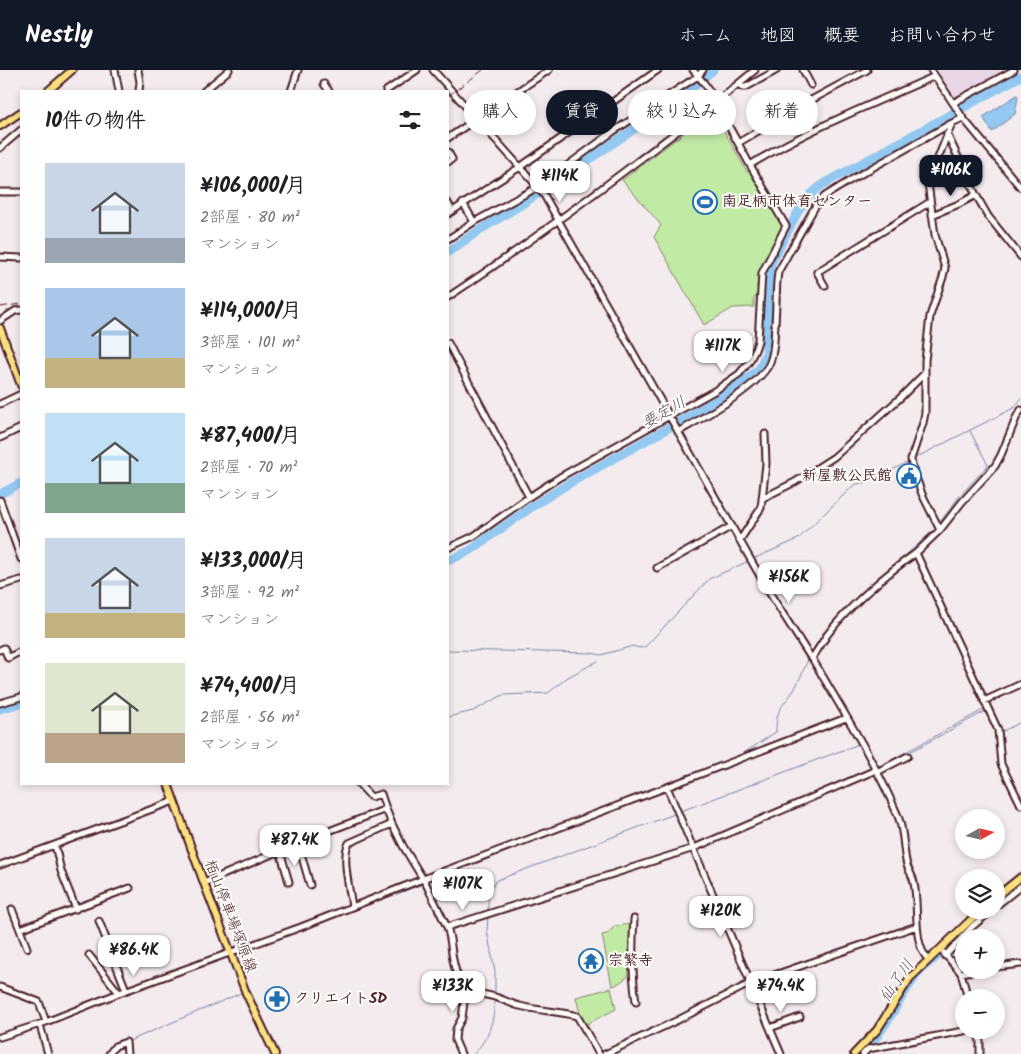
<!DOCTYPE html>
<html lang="ja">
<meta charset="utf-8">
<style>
body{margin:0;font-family:Kalam,"Klee One",sans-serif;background:#f2f2f2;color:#202124;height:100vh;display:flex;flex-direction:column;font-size:19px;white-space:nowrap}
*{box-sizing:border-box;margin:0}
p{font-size:16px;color:#757577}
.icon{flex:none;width:28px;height:28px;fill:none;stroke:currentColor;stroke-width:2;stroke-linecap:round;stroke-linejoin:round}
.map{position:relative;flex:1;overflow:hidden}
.sheet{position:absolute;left:20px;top:20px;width:429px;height:695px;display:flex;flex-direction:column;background:#fff;border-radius:0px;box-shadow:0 2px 8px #0003}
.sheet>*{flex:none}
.top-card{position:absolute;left:464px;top:20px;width:475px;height:45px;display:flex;gap:10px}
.needle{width:32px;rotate:82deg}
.buttons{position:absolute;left:955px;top:739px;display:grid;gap:10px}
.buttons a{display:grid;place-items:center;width:50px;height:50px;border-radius:50%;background:#fff;box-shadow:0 2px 8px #0003;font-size:25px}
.price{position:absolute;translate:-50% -42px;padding:0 11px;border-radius:10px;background:#fff;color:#222;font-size:16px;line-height:32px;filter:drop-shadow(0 1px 2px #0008)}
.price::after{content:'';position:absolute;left:50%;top:30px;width:15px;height:11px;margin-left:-8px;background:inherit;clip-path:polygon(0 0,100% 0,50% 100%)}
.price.selected{background:#111827;color:#fff}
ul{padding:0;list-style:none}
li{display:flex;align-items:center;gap:15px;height:125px;padding:0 25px}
li span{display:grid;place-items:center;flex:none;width:140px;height:100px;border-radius:0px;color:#555}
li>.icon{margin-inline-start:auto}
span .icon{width:60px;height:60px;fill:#fffc;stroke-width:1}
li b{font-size:21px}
h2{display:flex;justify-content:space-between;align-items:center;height:60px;padding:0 25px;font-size:21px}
.pill{padding:0 18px;border-radius:22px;background:#fff;box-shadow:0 2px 8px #0003;font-size:18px;line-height:45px}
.pill.selected{background:#111827;color:#fff}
header{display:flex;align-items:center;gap:30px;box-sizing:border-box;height:70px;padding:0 25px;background:#111827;color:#fff}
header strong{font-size:24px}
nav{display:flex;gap:28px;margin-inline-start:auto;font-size:18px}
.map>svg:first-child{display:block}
.built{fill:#e9d6e4}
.green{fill:#c1eaa5;stroke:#868468}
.water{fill:#93c9f1;stroke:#7685a2}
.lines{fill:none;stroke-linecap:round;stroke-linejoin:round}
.stream{stroke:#7685a2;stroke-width:1}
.river{stroke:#93c9f1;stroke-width:9}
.minor-casing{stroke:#4a1f2b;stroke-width:9}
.major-casing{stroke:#4a1f2b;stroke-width:10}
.minor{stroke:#fdfcf7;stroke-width:5}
.major{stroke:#fbe180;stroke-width:6}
.rail{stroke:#4a1f2b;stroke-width:1;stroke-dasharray:8 4;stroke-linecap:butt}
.labels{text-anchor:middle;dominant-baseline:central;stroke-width:4;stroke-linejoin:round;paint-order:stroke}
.poi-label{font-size:15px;font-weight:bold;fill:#4a1f2b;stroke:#fdfcf7;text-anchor:start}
.street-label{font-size:15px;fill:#4a1f2b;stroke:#fdfcf7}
.water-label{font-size:16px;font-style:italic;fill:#605266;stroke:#fdfcf7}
</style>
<header>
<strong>Nestly</strong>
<nav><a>ホーム</a><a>地図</a><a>概要</a><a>お問い合わせ</a></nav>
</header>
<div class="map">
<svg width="1021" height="984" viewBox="0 0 1021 984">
<rect width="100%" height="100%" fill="#f4ebee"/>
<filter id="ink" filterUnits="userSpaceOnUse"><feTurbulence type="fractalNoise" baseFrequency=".02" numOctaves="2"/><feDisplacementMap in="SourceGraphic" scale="10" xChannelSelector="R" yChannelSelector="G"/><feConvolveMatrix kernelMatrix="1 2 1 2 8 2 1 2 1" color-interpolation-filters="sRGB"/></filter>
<g filter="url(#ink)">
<path class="built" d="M937 0H1008L955 29Z"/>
<path class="green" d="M713 41 747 102 751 101 783 158C773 177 758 196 757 218L759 219 758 227 754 228V237L733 238 704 255 654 167 661 155 622 110Z
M631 854 629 906 616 915 612 916 602 865 607 864 615 856Z
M611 918 616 939 585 955 581 948 576 927Z"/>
<path class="water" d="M1017 25 1018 27 1015 44 992 62 983 47Z"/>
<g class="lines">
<path class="stream" d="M913 389 1004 343 1015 337 1021 329
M938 455 958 428 988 395 970 361
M753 489 798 469 854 415 872 410 910 391
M887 502 936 458
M448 580 591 583 601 585 633 576 639 578 645 577 709 509 749 491
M811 584C820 565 835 549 850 535
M448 647 473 641 503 625 548 623 568 607 598 591
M1001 662 1021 652
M908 683 984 642
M736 688 776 662C776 637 782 638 794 620 800 610 804 598 809 588
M877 696 882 695 985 639 986 641 985 642 996 663
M670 720 733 694
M681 741 859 674 873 697
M427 812 666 721
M488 841C488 827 488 821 497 810L677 743
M488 845 487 861 495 902V925
M275 869 302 860 423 814
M129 971 241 923
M474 984C489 967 494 952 495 929"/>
<path class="river" d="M448 182 480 160 524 133 679 29 713 0
M0 424 21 413
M448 491 471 480 533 436 568 414 679 352 717 330 752 305 759 299 766 283 769 201 772 191 800 138 809 126 818 118 829 111 1021 6
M0 639 21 633
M996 831 1012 817 1021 811
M859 984 873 972 887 952 905 922 920 900 948 878 986 840"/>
<defs>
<path id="minor" d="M115 0 119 21
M138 0 140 12 139 21
M433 0 538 117 544 125 769 522 809 585 812 588
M693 0 704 13 717 32
M803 0 811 15
M931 0 963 48 1021 118
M324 14 329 21
M739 14 742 17H746L777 0
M204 21 229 0
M291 21 298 0
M386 21 417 0
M953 33 1014 0
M802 35 813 60
M947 64 976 125 988 146 1021 187
M448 68 549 0
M738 73 802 35 867 0
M0 78 21 60
M448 82 452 89 448 92
M750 95C808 59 873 34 935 6
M0 122H21
M448 133 452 141
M463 133 474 152
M448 144 520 97 658 0
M932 145 959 134 976 125
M448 169 474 152 538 117 614 61 698 6 703 0
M0 187 21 188
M825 216 817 202 930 132
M448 227C512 185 573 140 634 94 675 63 716 33 755 0
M0 251 15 241 21 240
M448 273 529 427
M0 334 21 324
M678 362C702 348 761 316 770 292 775 280 774 266 775 254 776 239 776 225 777 211L778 202 816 135 825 126 854 108 952 53
M0 368 21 358
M763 428 795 412 834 387 900 328 924 304
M0 430 21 489
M940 460 922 424 912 396 911 389 923 353 925 343V291L930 246 943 207 945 198 935 165 928 113 952 53 963 48
M740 470 761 438 766 394 765 364
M448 478 474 466 529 427 560 407 716 320 739 304 749 292 755 280 758 271 762 203 786 156 750 95 716 33
M916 483 940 460 962 432 995 396 1001 385 1017 346 1021 340
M657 498 732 456
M0 516 21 510
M0 580 4 578 8 588 21 581
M984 631 1021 614
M0 633 21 627
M877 702 908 686
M359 714 371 727 381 724 386 739
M667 717 781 984
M298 773 310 815
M55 775 61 801 76 839
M280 781 289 812
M0 795 174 731
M204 813 298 773 386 739 392 754
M996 836 1021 816
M352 837C350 821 341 786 349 773L392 754 403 776 426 814 447 857C453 873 450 892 459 909 466 922 478 923 491 926 501 928 511 934 520 936 539 941 559 941 577 946L599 984
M12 839 27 878
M634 849C632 877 632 905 636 932
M99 851 126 920
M447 857 694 778 876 700
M20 859 130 818
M944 883 961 903 968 928
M89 885 119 923
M945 886 973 856 992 840
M929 890C911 875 920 830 913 809 911 803 907 798 906 791 903 777 904 761 898 746 875 691 842 640 812 588 817 581 822 573 827 565 849 536 886 504 916 483L998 660 1001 694 1021 735
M996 897 1021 894
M961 903 979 900
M0 917 39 932 46 952
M40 955 48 984
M770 958 800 947
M977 960 980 971V984
M0 967 46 952 119 923 301 857 423 809 667 717 846 648
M109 984 115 976 126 972 127 984
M461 984 455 970 456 959 462 948 466 917
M605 984 678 950 751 913 917 856
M863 984 868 979 969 960"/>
<path id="major" d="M48 21 72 0
M0 56 21 42
M0 258 21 315
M168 714 204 813 246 923 275 984
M996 827 1021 807
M854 984 877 960 910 908 981 840"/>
</defs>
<use href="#minor" class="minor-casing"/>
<use href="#major" class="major-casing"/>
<use href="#minor" class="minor"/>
<use href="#major" class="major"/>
<path class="rail" d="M448 26 483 0
M0 237 21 234"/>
</g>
</g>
<defs>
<symbol id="stadium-ring" viewBox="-11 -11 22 22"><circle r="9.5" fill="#fdfcf7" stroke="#1f6fb2" stroke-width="1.5"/><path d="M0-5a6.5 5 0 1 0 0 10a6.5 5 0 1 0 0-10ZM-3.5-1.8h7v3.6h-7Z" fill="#1f6fb2"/></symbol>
<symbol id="civic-ring" viewBox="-11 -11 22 22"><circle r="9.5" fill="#fdfcf7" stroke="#1f6fb2" stroke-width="1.5"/><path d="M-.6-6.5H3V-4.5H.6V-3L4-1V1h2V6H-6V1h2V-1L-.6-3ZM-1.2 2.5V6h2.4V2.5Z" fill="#1f6fb2"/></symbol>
<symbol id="temple-ring" viewBox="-11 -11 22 22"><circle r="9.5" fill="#fdfcf7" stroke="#1f6fb2" stroke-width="1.5"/><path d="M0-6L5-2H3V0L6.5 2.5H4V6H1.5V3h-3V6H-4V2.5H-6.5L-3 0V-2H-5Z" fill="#1f6fb2"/></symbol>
<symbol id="pharmacy-ring" viewBox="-11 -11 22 22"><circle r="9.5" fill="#fdfcf7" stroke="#1f6fb2" stroke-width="1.5"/><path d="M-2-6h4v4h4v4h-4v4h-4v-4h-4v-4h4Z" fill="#1f6fb2"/></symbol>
</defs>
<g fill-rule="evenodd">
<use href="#stadium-ring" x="691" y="118" width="28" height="28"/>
<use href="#civic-ring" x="895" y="392" width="28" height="28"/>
<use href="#temple-ring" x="577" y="877" width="28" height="28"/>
<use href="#pharmacy-ring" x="263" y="915" width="28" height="28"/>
</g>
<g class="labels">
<g class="poi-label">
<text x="722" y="132">南足柄市体育センター</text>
<text x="892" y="406" text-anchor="end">新屋敷公民館</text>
<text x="608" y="891">宗繁寺</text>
<text x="294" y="929">クリエイトSD</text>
</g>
<g class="street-label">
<text transform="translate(230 846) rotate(69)">栢山停車場塚原線</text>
</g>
<g class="water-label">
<text transform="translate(664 343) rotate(-30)">要定川</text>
<text transform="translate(897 911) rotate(-56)">仙了川</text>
</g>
</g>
</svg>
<div class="buttons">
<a><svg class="needle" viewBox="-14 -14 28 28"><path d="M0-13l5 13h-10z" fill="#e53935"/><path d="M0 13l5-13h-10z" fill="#757577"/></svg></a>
<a><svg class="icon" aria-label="layers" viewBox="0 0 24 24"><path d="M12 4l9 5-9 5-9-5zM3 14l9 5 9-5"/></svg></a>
<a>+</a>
<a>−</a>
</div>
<b class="price selected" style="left:951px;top:127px">¥106K</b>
<b class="price" style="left:560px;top:133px">¥114K</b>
<b class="price" style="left:723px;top:303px">¥117K</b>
<b class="price" style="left:789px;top:534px">¥156K</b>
<b class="price" style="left:295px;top:797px">¥87.4K</b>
<b class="price" style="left:463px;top:841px">¥107K</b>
<b class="price" style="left:721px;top:868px">¥120K</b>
<b class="price" style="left:134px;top:907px">¥86.4K</b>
<b class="price" style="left:453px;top:943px">¥133K</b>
<b class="price" style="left:781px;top:943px">¥74.4K</b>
<div class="top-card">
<a class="pill">購入</a>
<a class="pill selected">賃貸</a>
<a class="pill">絞り込み</a>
<a class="pill">新着</a>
</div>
<section class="sheet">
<h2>10件の物件<svg class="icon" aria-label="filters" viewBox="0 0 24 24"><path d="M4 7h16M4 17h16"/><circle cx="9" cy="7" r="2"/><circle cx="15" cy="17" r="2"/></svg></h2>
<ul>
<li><span style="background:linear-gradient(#c9d6e8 75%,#9aa5b1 0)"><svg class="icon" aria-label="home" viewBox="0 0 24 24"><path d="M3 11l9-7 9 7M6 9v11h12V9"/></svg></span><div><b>¥106,000/月</b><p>2部屋 · 80 m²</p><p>マンション</p></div></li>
<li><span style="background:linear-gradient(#a9c7e8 70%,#c2b280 0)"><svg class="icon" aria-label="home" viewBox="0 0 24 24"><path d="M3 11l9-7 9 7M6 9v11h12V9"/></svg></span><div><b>¥114,000/月</b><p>3部屋 · 101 m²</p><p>マンション</p></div></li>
<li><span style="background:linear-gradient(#bfe0f5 70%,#7fa58c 0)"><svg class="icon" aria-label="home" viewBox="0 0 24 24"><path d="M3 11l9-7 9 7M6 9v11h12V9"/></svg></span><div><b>¥87,400/月</b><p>2部屋 · 70 m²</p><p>マンション</p></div></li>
<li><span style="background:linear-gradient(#c9d6e8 75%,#c2b280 0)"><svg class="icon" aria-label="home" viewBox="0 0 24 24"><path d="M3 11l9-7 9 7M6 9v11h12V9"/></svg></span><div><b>¥133,000/月</b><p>3部屋 · 92 m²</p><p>マンション</p></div></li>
<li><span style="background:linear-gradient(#dfe7d0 70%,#b9a48a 0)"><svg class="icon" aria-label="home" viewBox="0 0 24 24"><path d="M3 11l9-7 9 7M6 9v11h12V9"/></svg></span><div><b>¥74,400/月</b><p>2部屋 · 56 m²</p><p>マンション</p></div></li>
</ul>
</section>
</div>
